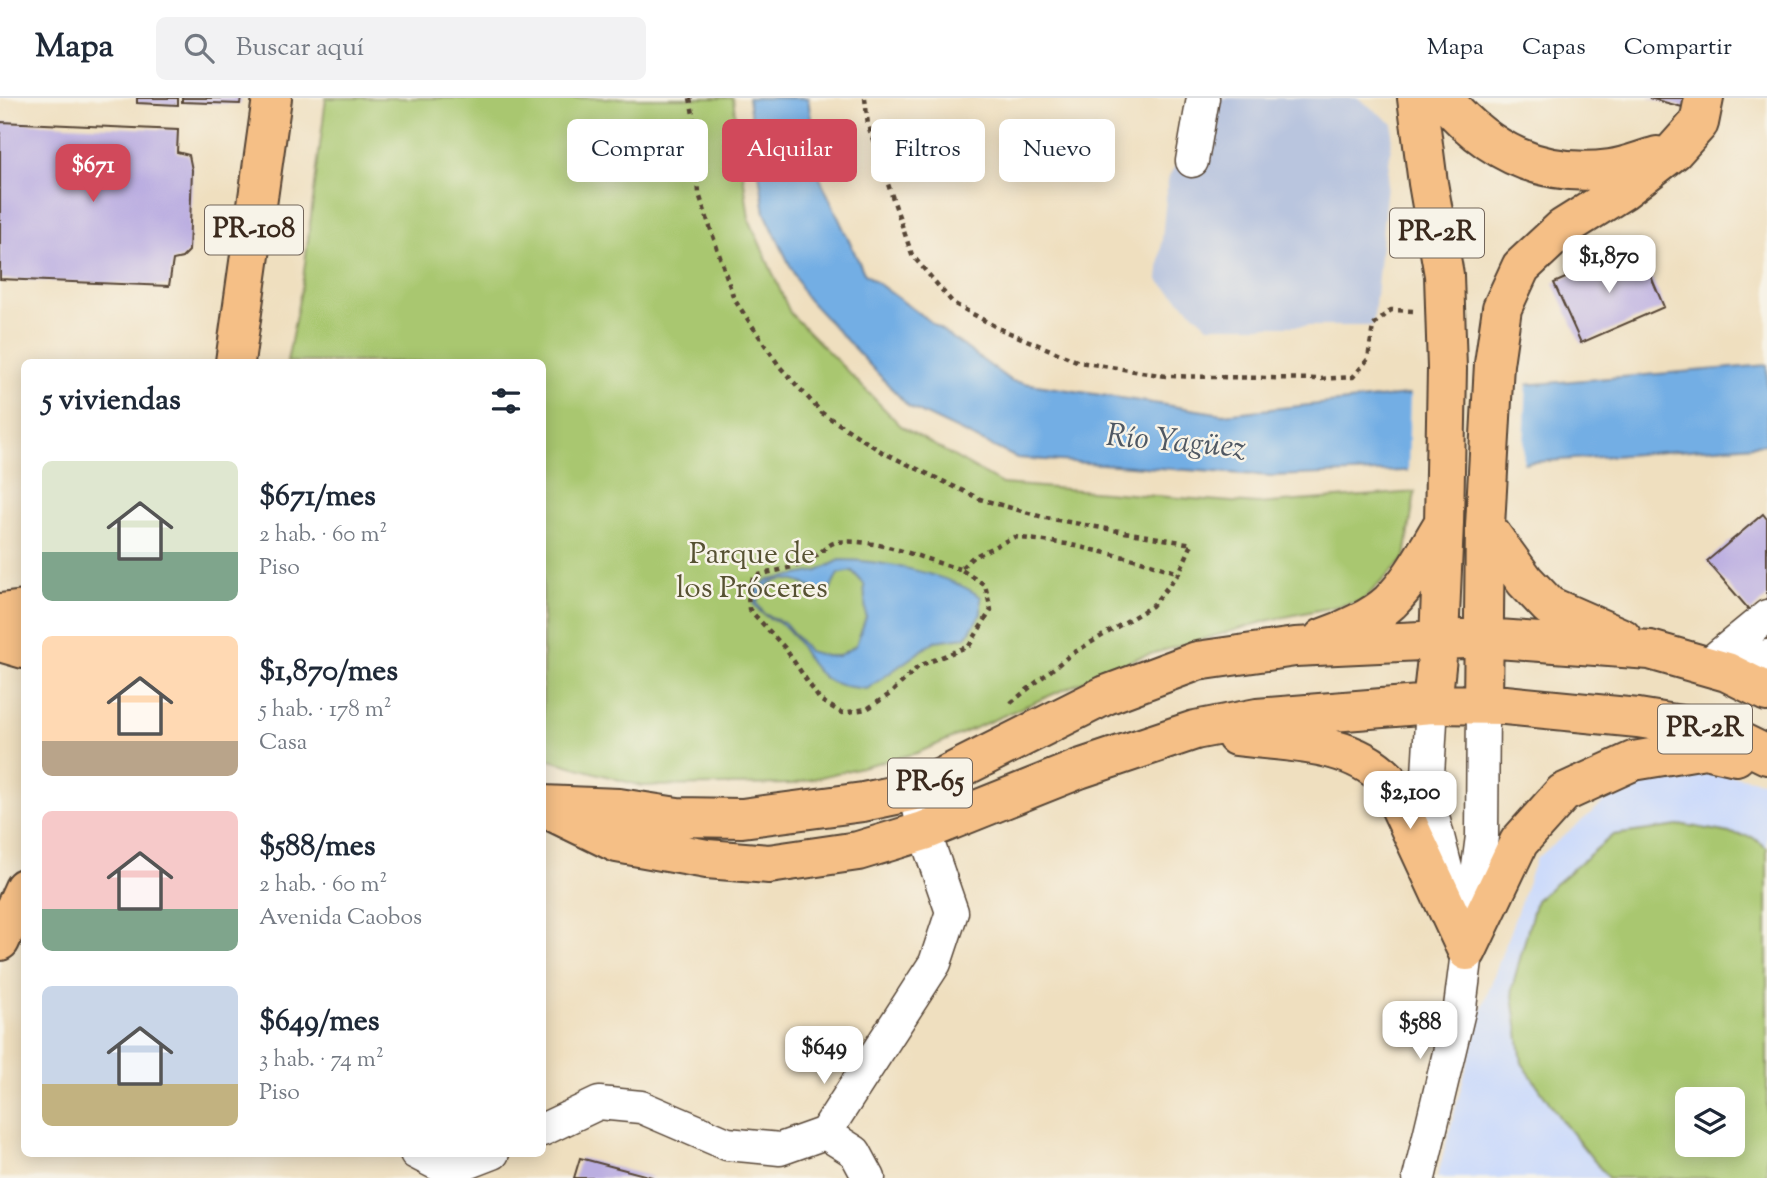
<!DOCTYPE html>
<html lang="es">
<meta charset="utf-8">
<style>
body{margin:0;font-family:"Sorts Mill Goudy",serif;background:#f2f2f3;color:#1f2937;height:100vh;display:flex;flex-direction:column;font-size:26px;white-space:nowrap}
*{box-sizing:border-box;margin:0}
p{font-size:23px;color:#747a83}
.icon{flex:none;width:38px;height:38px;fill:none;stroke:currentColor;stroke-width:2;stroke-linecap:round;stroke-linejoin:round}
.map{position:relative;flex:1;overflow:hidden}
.sheet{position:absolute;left:21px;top:261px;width:525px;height:798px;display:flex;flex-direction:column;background:#fff;border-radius:10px;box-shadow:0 4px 18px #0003}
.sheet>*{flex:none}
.hud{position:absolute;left:567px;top:21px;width:665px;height:63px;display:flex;gap:14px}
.buttons{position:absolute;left:1675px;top:989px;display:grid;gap:14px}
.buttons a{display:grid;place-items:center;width:70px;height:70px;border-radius:10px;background:#fff;box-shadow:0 4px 18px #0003;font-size:35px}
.price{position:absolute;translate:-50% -60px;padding:0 16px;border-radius:14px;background:#fff;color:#222;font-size:23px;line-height:46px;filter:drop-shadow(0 2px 4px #0008)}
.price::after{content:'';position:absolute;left:50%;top:42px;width:21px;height:16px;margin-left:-10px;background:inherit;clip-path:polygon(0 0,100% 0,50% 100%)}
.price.current{background:#d1495b;color:#fff}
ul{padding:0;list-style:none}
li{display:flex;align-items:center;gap:21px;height:175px;padding:0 21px}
li span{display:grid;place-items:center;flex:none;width:196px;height:140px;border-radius:10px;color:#555}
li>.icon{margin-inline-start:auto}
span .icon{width:84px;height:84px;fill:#fffc;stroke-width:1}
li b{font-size:30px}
h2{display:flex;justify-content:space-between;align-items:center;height:84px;padding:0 21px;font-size:30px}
.pill{padding:0 24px;border-radius:10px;background:#fff;box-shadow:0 4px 18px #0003;font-size:24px;line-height:63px}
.pill.current{background:#d1495b;color:#fff}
header{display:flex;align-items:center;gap:42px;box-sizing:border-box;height:98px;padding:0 35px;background:#fff;border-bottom:2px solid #e0e1e3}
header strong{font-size:33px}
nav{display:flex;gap:38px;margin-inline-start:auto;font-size:24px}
.search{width:490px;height:63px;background:#f2f2f3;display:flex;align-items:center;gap:18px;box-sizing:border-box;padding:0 24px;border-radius:10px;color:#747a83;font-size:26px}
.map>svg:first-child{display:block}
.built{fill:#cddbfa;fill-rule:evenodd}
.industrial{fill:#b9c5de}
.green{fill:#a9c76f;stroke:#727846;stroke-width:2;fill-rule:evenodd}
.water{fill:#73aee4;stroke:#576c81;stroke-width:2;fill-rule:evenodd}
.pier{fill:#efdfbf}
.building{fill:#bbaee1}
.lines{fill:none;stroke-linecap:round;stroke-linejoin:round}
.minor-casing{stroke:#564536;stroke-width:35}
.major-casing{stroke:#564536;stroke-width:42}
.path{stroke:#564536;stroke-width:4.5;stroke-dasharray:5 5;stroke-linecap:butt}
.minor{stroke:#fff;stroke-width:32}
.major{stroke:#f5bf86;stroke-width:38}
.labels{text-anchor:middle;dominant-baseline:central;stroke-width:5;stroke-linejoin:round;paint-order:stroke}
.shield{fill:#f7f3e8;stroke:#73665b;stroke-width:2}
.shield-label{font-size:28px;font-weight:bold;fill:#3b2a1e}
.park-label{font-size:30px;fill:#565132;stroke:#f7f3e8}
.water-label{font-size:32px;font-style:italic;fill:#4f5863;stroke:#f7f3e8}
</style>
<header>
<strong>Mapa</strong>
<div class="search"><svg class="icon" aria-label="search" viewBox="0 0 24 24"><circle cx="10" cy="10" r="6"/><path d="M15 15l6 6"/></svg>Buscar aquí</div>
<nav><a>Mapa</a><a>Capas</a><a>Compartir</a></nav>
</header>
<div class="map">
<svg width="1767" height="1080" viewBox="0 0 1767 1080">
<rect width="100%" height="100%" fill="#f7f3e8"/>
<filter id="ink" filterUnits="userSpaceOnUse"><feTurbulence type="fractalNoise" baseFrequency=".0143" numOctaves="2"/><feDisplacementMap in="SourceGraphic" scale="14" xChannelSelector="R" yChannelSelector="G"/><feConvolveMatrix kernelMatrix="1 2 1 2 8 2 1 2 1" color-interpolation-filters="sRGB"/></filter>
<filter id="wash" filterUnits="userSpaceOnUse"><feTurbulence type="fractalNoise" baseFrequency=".00686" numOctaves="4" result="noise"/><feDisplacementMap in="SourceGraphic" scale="28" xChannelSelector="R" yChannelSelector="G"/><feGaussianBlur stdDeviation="1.57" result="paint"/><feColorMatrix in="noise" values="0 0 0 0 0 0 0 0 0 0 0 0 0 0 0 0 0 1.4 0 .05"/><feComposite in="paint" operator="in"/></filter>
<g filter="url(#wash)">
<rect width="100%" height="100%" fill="#efdfbf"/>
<path class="built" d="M1699 671 1767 684V1080H1437L1481 914 1536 761 1621 690ZM1687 1001H1732V1046H1687Z"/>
<path class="industrial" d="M1199 0H1358L1393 26 1373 228H1208L1158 182 1168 80 1192 40Z"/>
<path class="green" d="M326 0H733L749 121 790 215 901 328 1002 386 1257 406 1415 394 1405 460 1362 503 1270 522 1137 560 917 655 793 686 641 688 543 660 542 264H287L303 181Z
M1685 727 1752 739 1767 750V1080H1608L1562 1023 1522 965 1512 890 1536 802 1613 737ZM1732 1001V1046H1687V1001Z"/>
<path class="water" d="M748 0H808L819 78 864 175 1011 283 1223 316 1427 295 1767 267V346L1430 372 1271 378 1017 360 909 309 804 197 765 115Z
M840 462C879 462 949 476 981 499V516L966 539 935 543 867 591C835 588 821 585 804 555 798 545 793 535 784 528 771 518 766 523 754 506L757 491 769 482 818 473ZM852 473 864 486 866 519 856 547 838 558H825L808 553 785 525 764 516 757 505C765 472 801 479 821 497L830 492 838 476Z"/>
<path class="pier" d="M1527 283 1523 368 1408 376 1410 293Z"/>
<g id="blocks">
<path class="building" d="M137 0H178V7L137 5Z
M182 0H241L240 6 182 4Z
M1649 0H1688L1686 10Z
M0 24 178 32 177 54 189 57 192 72 189 153 182 160 173 162 169 188 0 181Z
M1638 148 1664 209 1581 245 1554 185Z
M1763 416 1767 421V500L1751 514 1707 463Z
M580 1060 652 1079V1080H574Z"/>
</g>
</g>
<g filter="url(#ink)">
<use href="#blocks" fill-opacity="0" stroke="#564536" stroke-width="2"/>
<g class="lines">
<defs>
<path id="minor" d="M1192 63 1203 0
M1706 568 1767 518
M1739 580 1767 558
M1432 606 1427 695 1452 794
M542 1032 599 1005 641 1009 727 1046 780 1051 825 1035 935 865 952 814 924 733 915 693
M825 1035 855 1054 869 1080
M416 1055 449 1072
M449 1080V1072L493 1055
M1419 1080 1460 909 1482 738 1483 606"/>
<path id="major" d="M1417 0 1428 85 1444 177 1447 271 1444 425 1439 541 1432 606
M1443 0C1487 53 1540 80 1610 71 1626 69 1642 62 1657 58
M235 264 272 0
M1485 428 1525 483 1549 508 1622 540
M0 515 24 512
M1323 540C1344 533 1374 519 1390 504 1412 482 1427 452 1443 426
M0 544 24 551
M1483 606 1485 428 1494 266 1502 210 1521 169 1563 130 1622 93 1674 53 1699 25 1704 0
M1236 638C1287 645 1349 642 1387 681L1467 853
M542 707 619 710 677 719 742 720 863 704 915 693 1106 597 1197 563 1295 549 1484 540 1650 552 1727 574 1767 594
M553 714 617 745 707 761 769 766 858 753 924 733 1079 671 1195 632 1257 620 1432 606 1505 607 1638 620 1718 633 1767 657
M0 843 24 790
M1467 853 1519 744 1563 695 1633 663 1705 651 1736 658"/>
</defs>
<use href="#minor" class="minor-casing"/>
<use href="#major" class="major-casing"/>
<path class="path" d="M690 0 695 27 699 96 734 201 780 269 822 315 882 354 980 401 1046 420 1192 446 1179 475 1152 508 1070 557 1007 608
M865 0 868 27 912 157 953 205 998 230 1079 264 1166 278 1319 281 1353 279 1368 261 1373 228 1391 212 1413 213
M960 471C920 461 880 440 837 444 828 445 819 457 810 462 792 472 772 472 753 479L748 497 749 511 785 550 820 602 842 615 867 611 890 596 919 568 969 548 991 512 985 487 960 471 973 459 1014 439 1067 446 1138 462 1179 475"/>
<use href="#minor" class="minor"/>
<use href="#major" class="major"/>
</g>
</g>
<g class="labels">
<g class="shield">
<rect x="205" y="107.5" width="98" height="49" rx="5"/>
<rect x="1390" y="110.5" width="94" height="49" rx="5"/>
<rect x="1658" y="606.5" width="94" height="49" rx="5"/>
<rect x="888" y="660.5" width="84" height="49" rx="5"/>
</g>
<g class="shield-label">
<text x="254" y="132">PR-108</text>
<text x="1437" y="135">PR-2R</text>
<text x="1705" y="631">PR-2R</text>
<text x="930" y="685">PR-65</text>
</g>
<g class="park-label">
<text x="752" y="457">Parque de<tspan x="752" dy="34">los Próceres</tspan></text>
</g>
<g class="water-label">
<text transform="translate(1176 345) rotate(5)">Río Yagüez</text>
</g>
</g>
</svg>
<div class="buttons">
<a><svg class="icon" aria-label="layers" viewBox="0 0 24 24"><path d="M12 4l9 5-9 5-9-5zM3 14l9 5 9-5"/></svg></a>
</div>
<b class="price current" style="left:93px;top:106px">$671</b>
<b class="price" style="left:1609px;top:197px">$1,870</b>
<b class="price" style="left:1410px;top:733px">$2,100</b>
<b class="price" style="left:1420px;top:963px">$588</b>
<b class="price" style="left:824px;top:988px">$649</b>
<div class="hud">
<a class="pill">Comprar</a>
<a class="pill current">Alquilar</a>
<a class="pill">Filtros</a>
<a class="pill">Nuevo</a>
</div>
<section class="sheet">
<h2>5 viviendas<svg class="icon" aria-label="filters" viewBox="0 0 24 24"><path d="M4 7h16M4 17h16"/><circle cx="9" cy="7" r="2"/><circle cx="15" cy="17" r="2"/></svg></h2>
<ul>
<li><span style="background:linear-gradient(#dfe7d0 65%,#7fa58c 0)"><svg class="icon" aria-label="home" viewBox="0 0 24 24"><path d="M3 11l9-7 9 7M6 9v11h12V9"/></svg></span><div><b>$671/mes</b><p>2 hab. · 60 m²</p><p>Piso</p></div></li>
<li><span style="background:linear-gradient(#ffd9b3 75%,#b9a48a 0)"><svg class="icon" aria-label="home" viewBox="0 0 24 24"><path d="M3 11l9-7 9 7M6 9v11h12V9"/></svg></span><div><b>$1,870/mes</b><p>5 hab. · 178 m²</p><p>Casa</p></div></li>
<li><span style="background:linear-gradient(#f6c9c9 70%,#7fa58c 0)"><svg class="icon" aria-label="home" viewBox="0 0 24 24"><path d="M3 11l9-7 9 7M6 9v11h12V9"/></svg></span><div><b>$588/mes</b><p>2 hab. · 60 m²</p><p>Avenida Caobos</p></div></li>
<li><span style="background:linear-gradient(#c9d6e8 70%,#c2b280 0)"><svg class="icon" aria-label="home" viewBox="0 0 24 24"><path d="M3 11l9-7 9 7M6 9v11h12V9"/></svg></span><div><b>$649/mes</b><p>3 hab. · 74 m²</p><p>Piso</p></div></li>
</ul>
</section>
</div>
